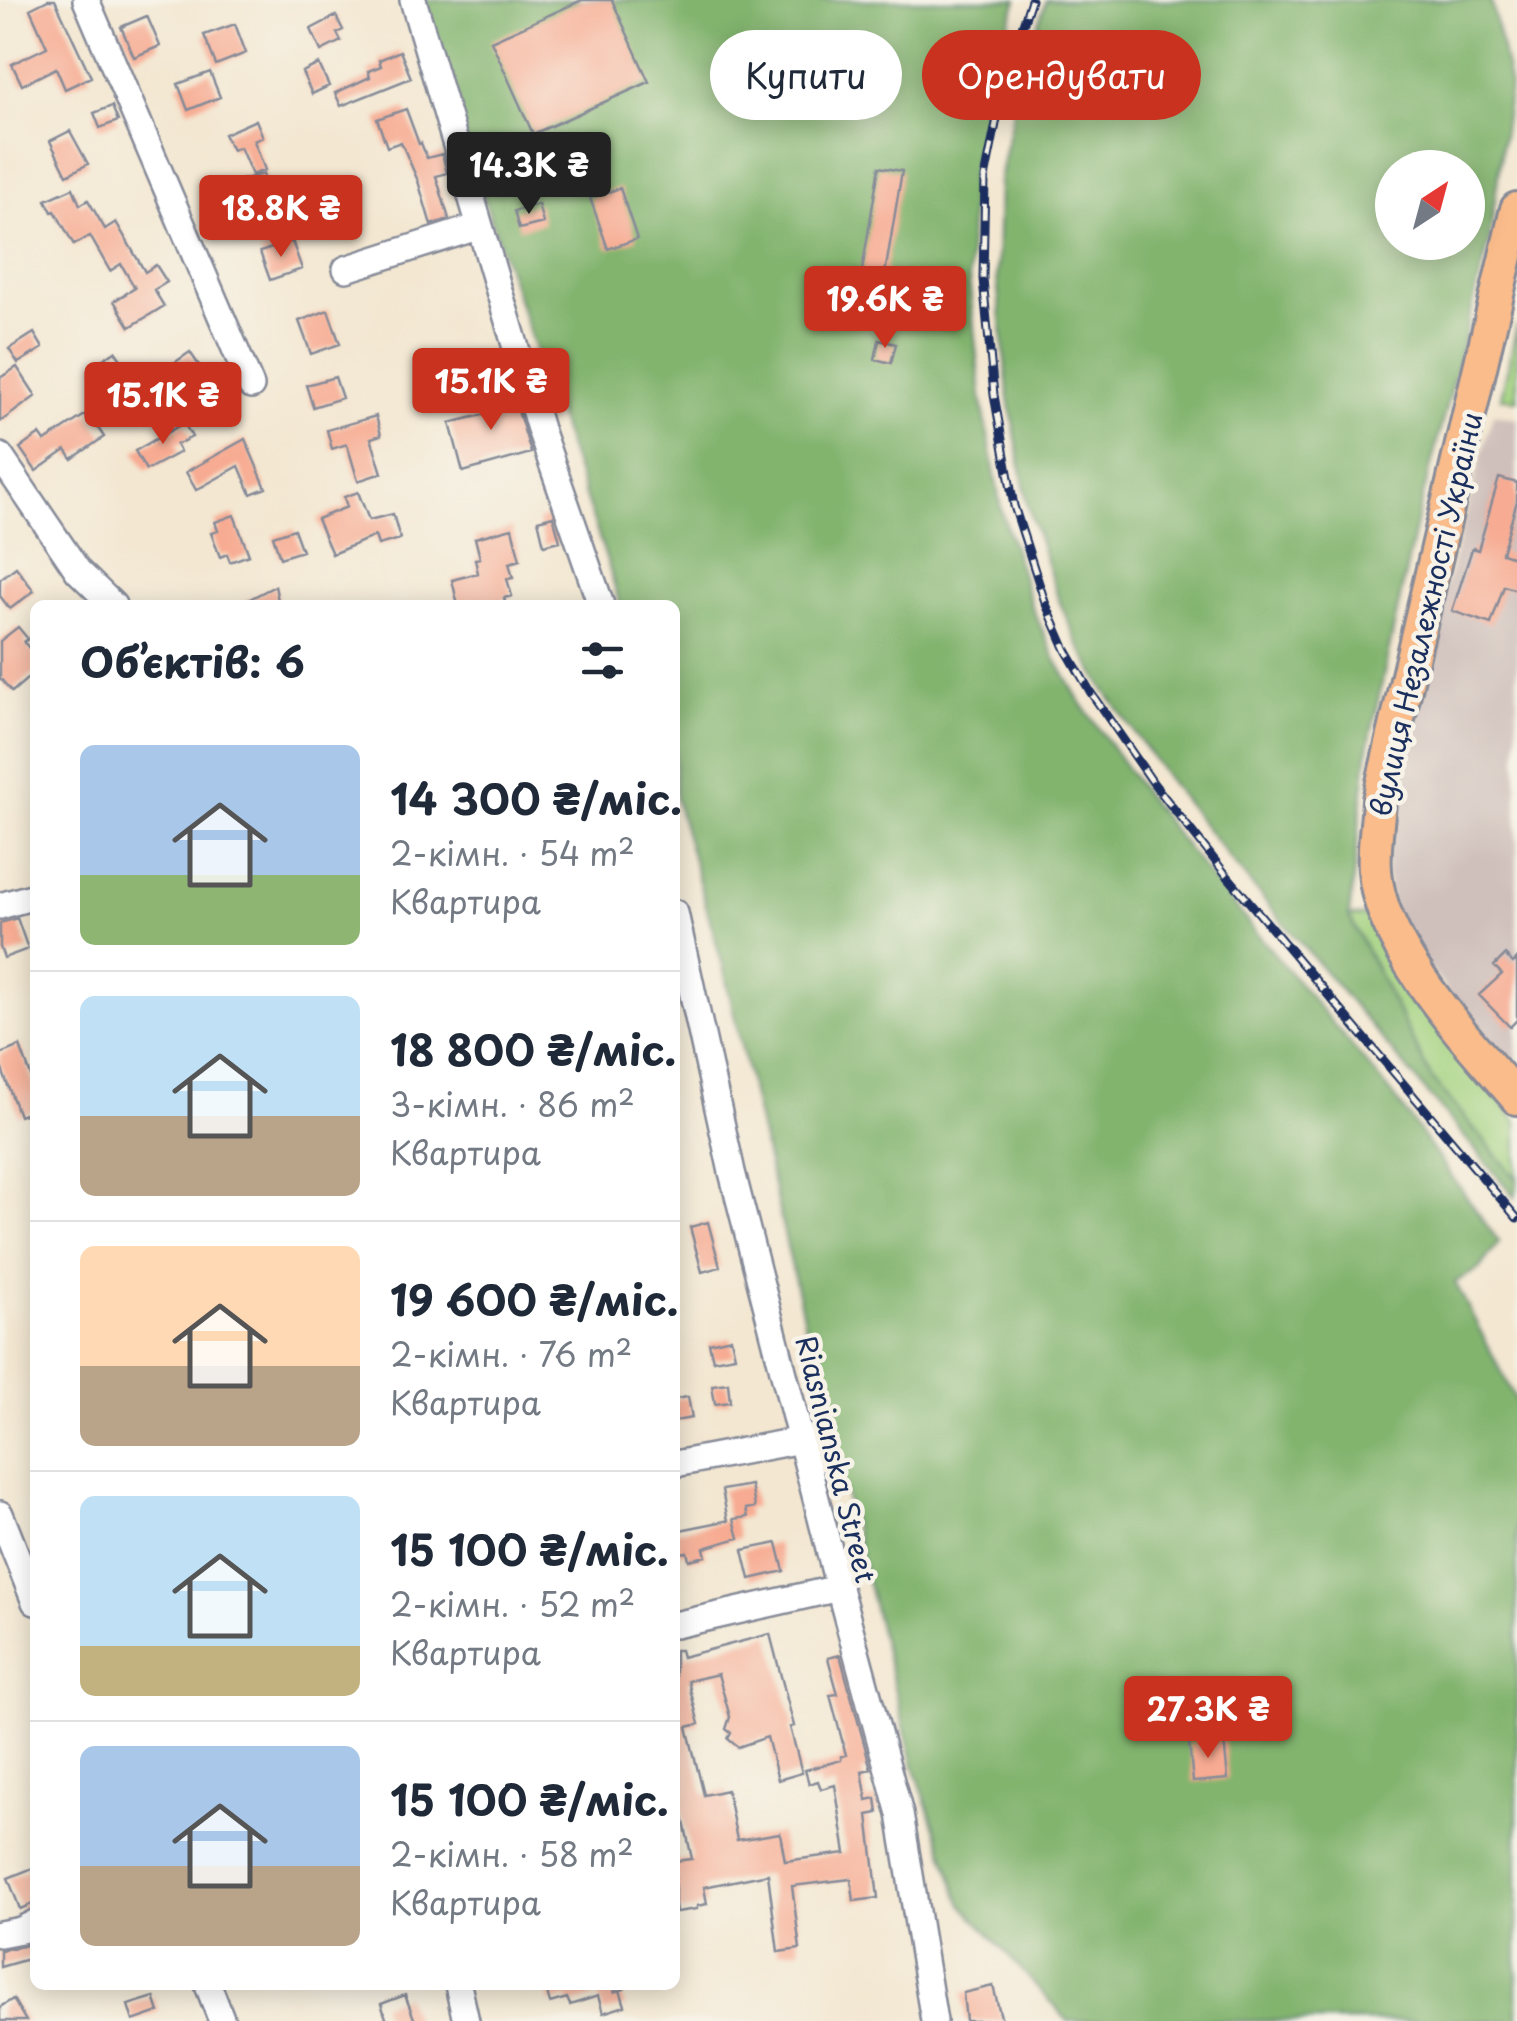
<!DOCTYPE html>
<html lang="uk">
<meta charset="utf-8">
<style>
body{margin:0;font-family:"Playpen Sans",sans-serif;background:#f6f6f7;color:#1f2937;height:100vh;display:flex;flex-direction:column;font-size:38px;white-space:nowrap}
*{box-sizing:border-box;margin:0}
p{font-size:32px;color:#747a83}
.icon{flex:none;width:55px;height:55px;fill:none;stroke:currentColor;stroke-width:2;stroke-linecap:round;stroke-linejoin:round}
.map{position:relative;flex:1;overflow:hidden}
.side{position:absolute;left:30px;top:600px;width:650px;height:1390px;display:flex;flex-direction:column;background:#fff;border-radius:15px;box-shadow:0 5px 25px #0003}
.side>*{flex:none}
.guide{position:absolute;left:710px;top:30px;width:655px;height:90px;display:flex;gap:20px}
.needle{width:65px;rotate:36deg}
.controls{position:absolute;left:1375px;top:150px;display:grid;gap:20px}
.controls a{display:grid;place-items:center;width:110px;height:110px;border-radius:50%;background:#fff;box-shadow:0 5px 25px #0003;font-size:50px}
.price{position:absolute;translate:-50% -85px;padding:0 22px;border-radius:10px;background:#c8321e;color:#fff;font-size:32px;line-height:65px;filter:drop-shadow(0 2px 5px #0008)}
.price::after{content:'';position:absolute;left:50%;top:60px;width:30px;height:22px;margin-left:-15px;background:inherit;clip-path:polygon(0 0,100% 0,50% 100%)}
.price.active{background:#222;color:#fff}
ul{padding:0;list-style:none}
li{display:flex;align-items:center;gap:30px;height:250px;padding:0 50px}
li+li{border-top:2px solid #e0e1e3}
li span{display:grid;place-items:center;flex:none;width:280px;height:200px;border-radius:15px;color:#555}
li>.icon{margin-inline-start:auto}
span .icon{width:120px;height:120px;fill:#fffc;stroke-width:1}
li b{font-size:42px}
h2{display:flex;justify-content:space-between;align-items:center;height:120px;padding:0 50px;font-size:42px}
.tag{padding:0 35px;border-radius:45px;background:#fff;box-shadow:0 5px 25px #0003;font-size:35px;line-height:90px}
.tag.active{background:#c8321e;color:#fff}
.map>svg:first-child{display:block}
.industrial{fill:#cfc0bb}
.green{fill:#a3d27f;stroke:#5f806e;stroke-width:2.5}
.forest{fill:#82b46e;stroke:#4e7266;stroke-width:2.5;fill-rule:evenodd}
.building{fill:#f7ab92}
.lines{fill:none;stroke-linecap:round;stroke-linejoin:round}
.minor-casing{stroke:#878b98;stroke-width:30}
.major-casing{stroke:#878b98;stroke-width:38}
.minor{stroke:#fff;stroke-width:25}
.major{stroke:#fabc8b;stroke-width:32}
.rail-casing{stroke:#1b2f5e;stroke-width:9}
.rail{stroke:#f7f3e8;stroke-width:5;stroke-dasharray:15;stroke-linecap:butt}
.labels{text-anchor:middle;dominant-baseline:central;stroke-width:9;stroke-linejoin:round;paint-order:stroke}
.street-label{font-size:28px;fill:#1b2f5e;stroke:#f7f3e8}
</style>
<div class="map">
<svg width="1517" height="2021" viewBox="0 0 1517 2021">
<rect width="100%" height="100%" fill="#f7f3e8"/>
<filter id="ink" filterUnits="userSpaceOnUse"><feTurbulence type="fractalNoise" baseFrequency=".01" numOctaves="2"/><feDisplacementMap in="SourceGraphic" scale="20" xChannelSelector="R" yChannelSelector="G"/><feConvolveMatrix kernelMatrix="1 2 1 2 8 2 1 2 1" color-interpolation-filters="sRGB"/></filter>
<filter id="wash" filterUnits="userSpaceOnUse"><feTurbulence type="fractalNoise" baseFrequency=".0048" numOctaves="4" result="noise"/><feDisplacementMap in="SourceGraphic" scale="40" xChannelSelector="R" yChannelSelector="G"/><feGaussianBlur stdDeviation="2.25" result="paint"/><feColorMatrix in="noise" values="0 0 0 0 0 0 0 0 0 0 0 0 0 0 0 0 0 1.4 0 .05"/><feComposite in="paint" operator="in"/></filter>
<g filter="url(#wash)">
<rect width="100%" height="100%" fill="#f3e7d1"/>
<path class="industrial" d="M1493 414 1517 419V1084L1396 923 1386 872 1390 805 1431 641Z"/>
<path class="green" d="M1517 325V400L1501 397Z
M1349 916H1375L1434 1015 1517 1122V1179L1432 1079Z"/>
<path class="forest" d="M419 0H1017L992 75 971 177 969 280 981 396 1001 509 1032 607 1054 656 1079 700 1143 792 1213 881 1393 1095 1499 1242 1479 1269 1455 1282 1517 1402V2021H1068L961 1903 914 1766 829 1430 723 966 675 797V605H620L608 564 464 140Z
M1046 0H1490L1493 8 1510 86 1489 243 1417 519 1368 748 1349 916 1432 1079 1517 1179 1515 1197 1234 864 1165 776 1102 686 1078 644 1058 598 1027 503 1008 393 997 279 999 180 1019 82ZM1392 168H1468V242H1392Z"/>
<g id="blocks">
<path class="building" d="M48 0H55L91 77 65 89 56 68 22 85 12 64 47 47 30 9Z
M582 0H612L649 82 533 134 491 41Z
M147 16 160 46 134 57 121 27Z
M336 16 343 30 337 33 341 41 321 51 311 29Z
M235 24 246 53 216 65 204 35Z
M400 51 411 78 341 106 335 93 370 77 368 71 381 66 379 60Z
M319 64 329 86 312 94 302 72Z
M210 72 220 97 188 110 178 84Z
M112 106 118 121 100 128 94 113Z
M406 109 419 144 421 143 427 158 442 154 447 173 436 176 449 219 431 225 418 181 401 142 387 147 377 119Z
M256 120 263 137 254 141 265 170 252 175 240 147 232 150 224 134Z
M70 131 88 164 67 175 50 141Z
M879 167 902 171 883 286 860 283Z
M263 174 269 196 244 204 237 181Z
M73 188 80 205 88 200 105 229 116 222 145 272 156 265 167 282 154 290 164 306 130 327 114 301 135 288 121 264 110 271 90 236 74 245 55 211 52 212 46 200Z
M620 188 637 239 608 249 590 198Z
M538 204 543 223 519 229 514 211Z
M292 241 302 269 270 280 260 252Z
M328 310 340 344 311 354 299 321Z
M34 333 43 348 18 363 9 349Z
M879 340 896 344 891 363 875 359Z
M115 351 131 374 109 387 94 365Z
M190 352 200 367 171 387 161 372Z
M17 367 36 396 0 422V378Z
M335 377 342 398 313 407 306 385Z
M510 385 531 453 463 472 450 423 490 413 484 392Z
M88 413 104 437 72 459 66 450 36 471 20 448 40 434 45 441Z
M376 416 381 435 371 438 382 473 358 481 347 444 332 449 327 430Z
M184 423 192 437 176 445 180 452 146 470 135 451Z
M245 439 266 488 251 494 239 466 196 490 186 472Z
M1499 478 1517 483V501L1502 553 1517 558V590L1504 586 1491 624 1452 611 1471 552 1473 548 1478 550Z
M358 492 369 520 393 514 400 539 378 545 375 536 332 554 317 519 347 507 344 497Z
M234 515 249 555 230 562 227 554 220 557 211 533 218 531 215 522Z
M553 516 560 541 544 545 538 520Z
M512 528 520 560 509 563 513 578 507 579 512 596 504 598 506 605H458L452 580 478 573 475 559 480 558 475 538Z
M294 529 302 551 280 558 273 536Z
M16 567 34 591 10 609 0 596V579Z
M275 586 279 605H238Z
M18 627 28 639 24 642 35 655V672L12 692 0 678V641Z
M17 918 28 949 4 958 0 947V923Z
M1505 955 1513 963 1517 959V1020L1510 1027 1479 995 1502 974 1494 966Z
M20 1046 35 1087V1110L19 1116 0 1064V1054Z
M708 1222 720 1267 702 1272 690 1227Z
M731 1338 735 1356 713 1360 709 1343Z
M728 1383 730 1402 715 1404 712 1385Z
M688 1397 692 1418 675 1421V1399Z
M751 1485 755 1507 746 1509 748 1517 734 1519 739 1538 704 1548 706 1556 689 1560 687 1552 679 1553 675 1531 730 1520 728 1521 722 1490Z
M777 1543 784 1571 750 1579 743 1550Z
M770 1634 794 1726 790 1727 802 1773 778 1780 767 1737 738 1747 728 1739 731 1733 726 1729 730 1717 718 1674 688 1681 699 1724 687 1727 704 1795 727 1790 737 1840 780 1833 785 1861 846 1853 835 1785 821 1789 818 1781 809 1784 805 1770 841 1760V1756L846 1755 830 1695 838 1694 828 1658 840 1655 871 1769 862 1771 867 1800 876 1798 878 1813 868 1815 878 1898 854 1901 851 1879 792 1886 800 1949 778 1952 768 1874 704 1887 707 1904 697 1906V1909L676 1912 675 1904V1861L692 1859 675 1780V1650H680L682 1657Z
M1224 1740 1228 1779 1193 1782 1189 1743Z
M35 1867V1903L20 1909 8 1878Z
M35 1941V1957L0 1967V1950L24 1946Z
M545 1985H623L624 1989 613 1992 620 1990 625 2006 603 2013 598 1996 570 2005 567 1998 550 2003Z
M993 1986 1002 2021H966L963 1993Z
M405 1995 415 2021H387L381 2004Z
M154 1997 159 2012 133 2021 128 2005Z
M13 1999 26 2021H0V2007Z"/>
</g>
</g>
<g filter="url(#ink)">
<use href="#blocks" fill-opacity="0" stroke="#878b98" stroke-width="2.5"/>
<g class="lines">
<defs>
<path id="minor" d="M86 0 251 386
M413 0 540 429 601 605
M346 269 480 226
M0 456 78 571 113 605
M0 906 35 896
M675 913 732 1172 839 1588 900 1814 934 2021
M675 1464 801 1440
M0 1514 35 1602
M675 1625 839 1588
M0 1934 21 1930 35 1923
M208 1985 222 2021
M458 1985 466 2021"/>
<path id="major" d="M1517 209 1379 800C1378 823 1373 847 1375 870 1379 947 1468 1041 1517 1098"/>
</defs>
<use href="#minor" class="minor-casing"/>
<use href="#major" class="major-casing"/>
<use href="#minor" class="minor"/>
<use href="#major" class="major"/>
<defs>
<path id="rail" d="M1031 0 1005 79 985 178 983 279 994 395 1014 506 1045 602 1066 650 1091 693 1154 784 1224 872 1517 1218"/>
</defs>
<use href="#rail" class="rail-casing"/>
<use href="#rail" class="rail"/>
</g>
</g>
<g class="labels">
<g class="street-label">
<text transform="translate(1425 614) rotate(-77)">вулиця Незалежності України</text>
<text transform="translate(837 1459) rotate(76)">Riasnianska Street</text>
</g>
</g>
</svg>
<div class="controls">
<a><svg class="needle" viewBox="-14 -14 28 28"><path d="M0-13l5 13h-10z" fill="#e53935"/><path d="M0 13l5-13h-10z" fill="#747a83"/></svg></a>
</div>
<b class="price active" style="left:529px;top:217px">14.3K ₴</b>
<b class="price" style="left:281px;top:260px">18.8K ₴</b>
<b class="price" style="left:885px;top:351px">19.6K ₴</b>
<b class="price" style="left:491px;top:433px">15.1K ₴</b>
<b class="price" style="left:163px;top:447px">15.1K ₴</b>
<b class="price" style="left:1208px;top:1761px">27.3K ₴</b>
<div class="guide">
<a class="tag">Купити</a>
<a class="tag active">Орендувати</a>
</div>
<section class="side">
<h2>Об’єктів: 6<svg class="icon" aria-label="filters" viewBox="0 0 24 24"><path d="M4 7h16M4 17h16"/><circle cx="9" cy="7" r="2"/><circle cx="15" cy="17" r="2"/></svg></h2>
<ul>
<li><span style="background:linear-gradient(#a9c7e8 65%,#8fb573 0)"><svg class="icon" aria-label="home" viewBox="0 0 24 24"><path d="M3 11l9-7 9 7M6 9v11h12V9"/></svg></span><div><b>14 300 ₴/міс.</b><p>2-кімн. · 54 m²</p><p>Квартира</p></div></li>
<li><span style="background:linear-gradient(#bfe0f5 60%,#b9a48a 0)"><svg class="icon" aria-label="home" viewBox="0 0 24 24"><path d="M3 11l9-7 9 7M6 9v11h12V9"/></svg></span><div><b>18 800 ₴/міс.</b><p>3-кімн. · 86 m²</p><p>Квартира</p></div></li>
<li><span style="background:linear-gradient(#ffd9b3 60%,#b9a48a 0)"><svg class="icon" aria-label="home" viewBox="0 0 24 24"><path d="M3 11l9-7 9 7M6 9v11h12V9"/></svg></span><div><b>19 600 ₴/міс.</b><p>2-кімн. · 76 m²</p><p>Квартира</p></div></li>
<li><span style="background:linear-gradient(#bfe0f5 75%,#c2b280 0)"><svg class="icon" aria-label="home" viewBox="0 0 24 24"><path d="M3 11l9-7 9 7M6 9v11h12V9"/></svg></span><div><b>15 100 ₴/міс.</b><p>2-кімн. · 52 m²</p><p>Квартира</p></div></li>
<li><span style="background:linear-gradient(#a9c7e8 60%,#b9a48a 0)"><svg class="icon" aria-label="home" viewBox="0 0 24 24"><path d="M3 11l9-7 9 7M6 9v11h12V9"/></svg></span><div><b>15 100 ₴/міс.</b><p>2-кімн. · 58 m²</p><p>Квартира</p></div></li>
</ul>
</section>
</div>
